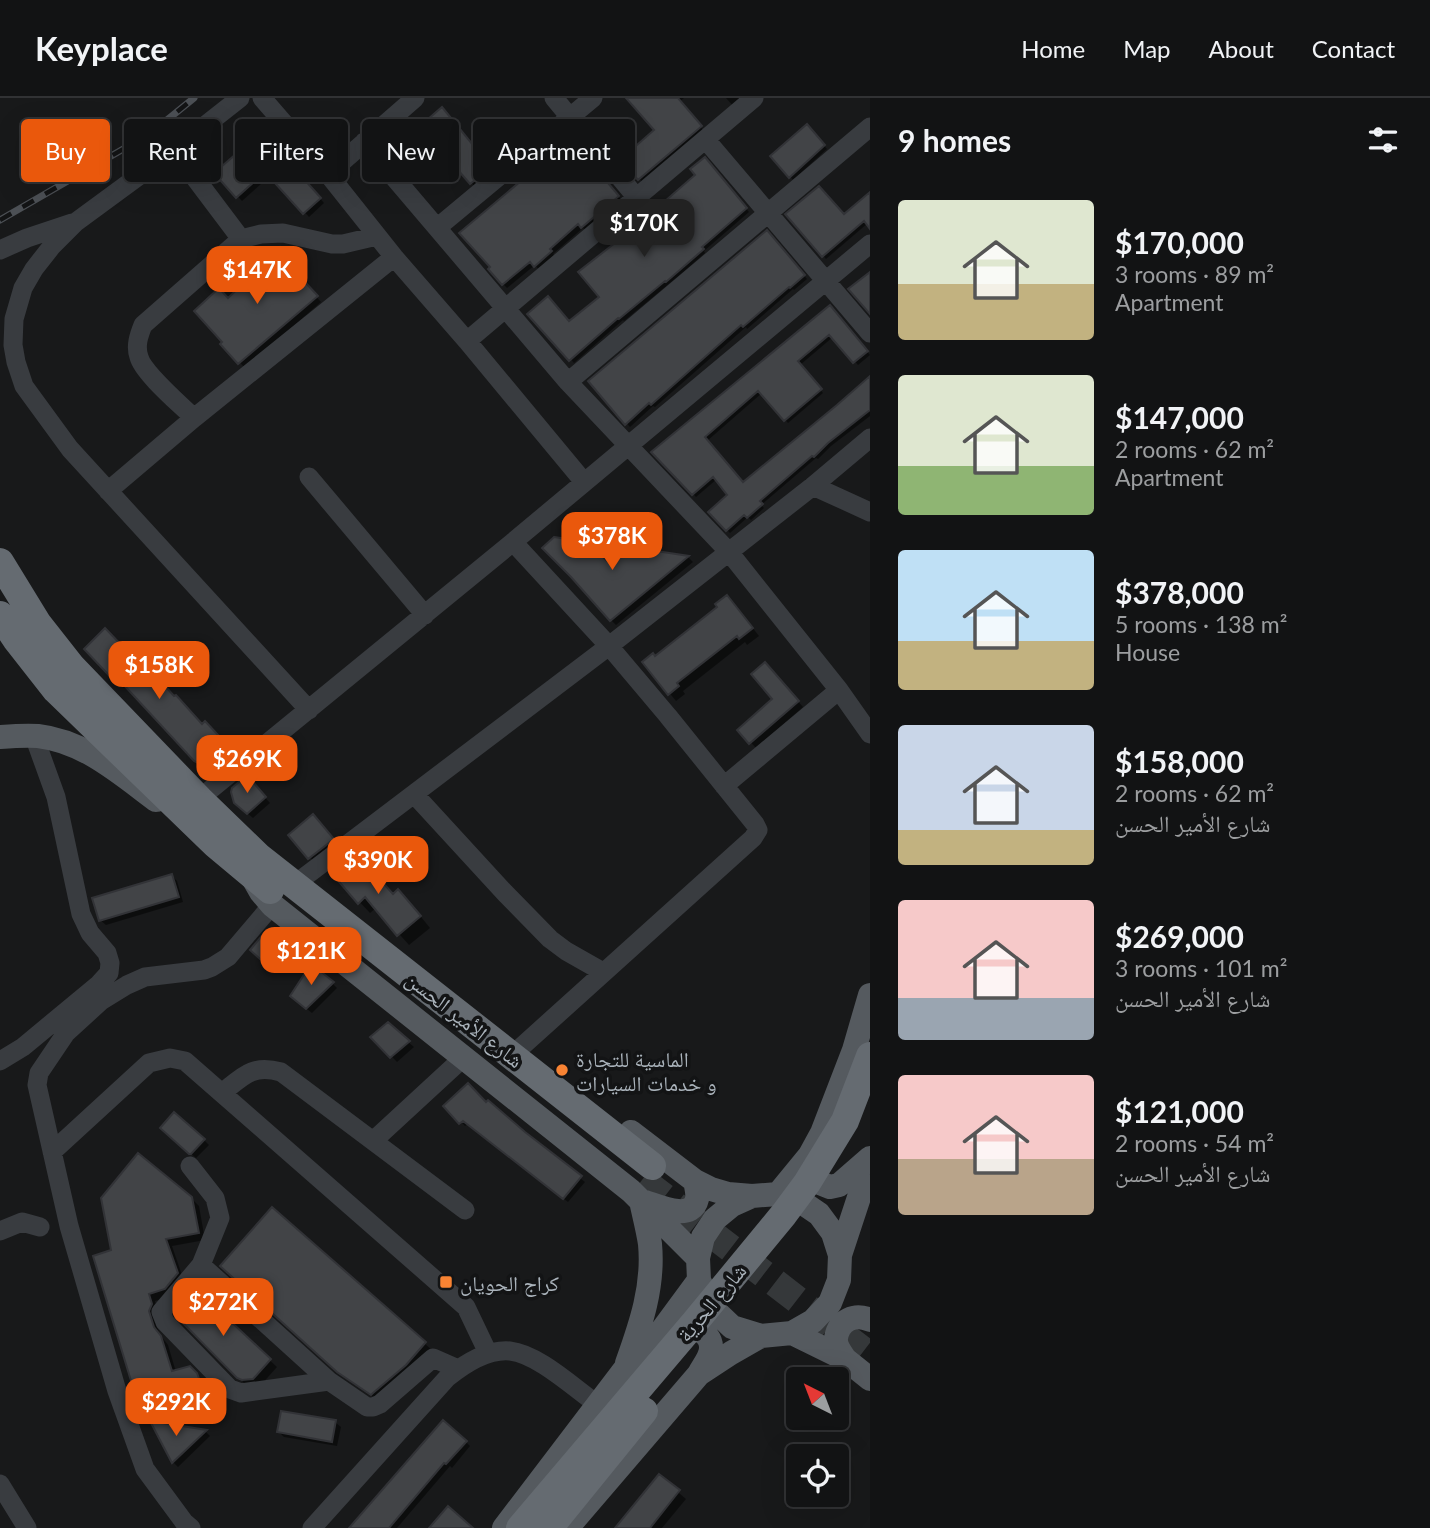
<!DOCTYPE html>
<meta charset="utf-8">
<style>
body{margin:0;font-family:Lato,"Noto Naskh Arabic",sans-serif;background:#1f2022;color:#f1f3f6;height:100vh;display:flex;flex-direction:column;font-size:26px;white-space:nowrap}
*{box-sizing:border-box;margin:0}
p{font-size:23px;color:#9c9ea0}
.icon{flex:none;width:38px;height:38px;fill:none;stroke:currentColor;stroke-width:2;stroke-linecap:round;stroke-linejoin:round}
.map{position:relative;flex:1;overflow:hidden}
.sheet{display:flex;flex-direction:column;background:#121314;width:560px}
.sheet>*{flex:none}
.guide{position:absolute;left:21px;top:21px;width:665px;height:63px;display:flex;gap:14px}
.needle{width:46px;rotate:318deg}
.buttons{position:absolute;left:786px;top:1269px;display:grid;gap:14px}
.buttons a{display:grid;place-items:center;width:63px;height:63px;border-radius:7px;background:#121314;box-shadow:0 7px 28px #0002,0 0 0 2px #313234;font-size:35px}
.price{position:absolute;translate:-50% -60px;padding:0 16px;border-radius:14px;background:#ea580c;color:#fff;font-size:23px;line-height:46px;filter:drop-shadow(0 2px 4px #0008)}
.price::after{content:'';position:absolute;left:50%;top:42px;width:21px;height:16px;margin-left:-10px;background:inherit;clip-path:polygon(0 0,100% 0,50% 100%)}
.price.current{background:#222;color:#fff}
ul{padding:0;list-style:none}
li{display:flex;align-items:center;gap:21px;height:175px;padding:0 28px}
li span{display:grid;place-items:center;flex:none;width:196px;height:140px;border-radius:7px;color:#555}
li>.icon{margin-inline-start:auto}
span .icon{width:84px;height:84px;fill:#fffc;stroke-width:1}
li b{font-size:30px}
h2{display:flex;justify-content:space-between;align-items:center;height:84px;padding:0 28px;font-size:30px}
.chip{padding:0 24px;border-radius:7px;background:#121314;box-shadow:0 7px 28px #0002,0 0 0 2px #313234;font-size:24px;line-height:63px}
.chip.current{background:#ea580c;color:#fff}
header{display:flex;align-items:center;gap:42px;box-sizing:border-box;height:98px;padding:0 35px;background:#121314;border-bottom:2px solid #313234}
header strong{font-size:33px}
nav{display:flex;gap:38px;margin-inline-start:auto;font-size:24px}
main{display:flex;flex:1;min-height:0}
.map>svg:first-child{display:block}
.shadow{fill:#0007}
.building{fill:#424447;stroke:#323337;stroke-width:2}
.lines{fill:none;stroke-linecap:round;stroke-linejoin:round}
.highway-tunnel{stroke:#35383a;stroke-width:28;stroke-dasharray:28 14;stroke-linecap:butt}
.minor{stroke:#393c40;stroke-width:19}
.major{stroke:#555a5f;stroke-width:24}
.highway{stroke:#656b71;stroke-width:28}
.rail-casing{stroke:#4c5055;stroke-width:7}
.rail{stroke:#131415;stroke-width:4.5;stroke-dasharray:13;stroke-linecap:butt}
.highway-bridge{stroke:#656b71;stroke-width:28}
.poi-dot{fill:#f88333;stroke:#131415;stroke-width:2.5}
.labels{text-anchor:middle;dominant-baseline:central;stroke-width:7;stroke-linejoin:round;paint-order:stroke}
.street-label{font-size:21px;fill:#aab3bb;stroke:#131415}
.poi-label{font-size:21px;fill:#aab3bb;stroke:#131415;text-anchor:start}
</style>
<header>
<strong>Keyplace</strong>
<nav><a>Home</a><a>Map</a><a>About</a><a>Contact</a></nav>
</header>
<main>
<div class="map">
<svg width="870" height="1430" viewBox="0 0 870 1430">
<rect width="100%" height="100%" fill="#18191a"/>
<path class="shadow" d="M629 0H684L679 4 704 33 643 85 623 61 656 32Z
M726 0H744L734 9Z
M259 29 324 105 309 119 271 77 242 103 217 76 246 49Z
M807 29 827 51 793 82 772 58Z
M464 38 495 75 476 90 446 55 416 81 392 55Z
M575 48 622 103 587 133 583 130 553 156 555 158 539 172 535 167 507 190 503 186Z
M704 62 749 114 704 153 705 155 682 175 624 223 623 222 574 265 530 216 570 226 602 199 622 145 698 77Z
M867 99 868 125 826 161 788 117 844 118Z
M767 135 807 181 794 192 793 191 747 231 746 229 655 309 653 308 630 329 590 284Z
M280 151 298 171 294 174 321 204 245 270 222 246Z
M833 212 870 257 858 267 833 239 800 267 823 295 788 325 762 295 707 343 743 386 870 281V318L831 348 818 361 816 360 761 407 764 410 751 422 748 419 730 435 710 414 729 397 717 381 696 399 653 354Z
M630 451 688 459 693 464 616 527 611 522V469Z
M734 506 759 538 747 547 745 544 683 593 685 596 676 603 644 564 655 560Z
M86 551 146 575 202 628 205 626 235 657 221 670 209 671 200 666 127 587 124 590Z
M770 571 803 609 756 650 739 632 774 601Z
M252 685 270 705 253 720 241 710Z
M318 723 338 747 315 765 310 759Z
M172 778 177 783 183 804 106 827 100 822Z
M337 780 409 804 430 830 409 847 376 810 370 815Z
M332 885 337 890 312 915 297 903Z
M388 927 414 949 397 964 373 939Z
M486 1006 585 1084 568 1104 468 1026 465 1028 446 1008Z
M167 1035 204 1042 209 1047 196 1060Z
M191 1100 199 1108 205 1142 172 1148 184 1183 172 1198 155 1203 158 1214 156 1227 161 1238 168 1247 176 1274 190 1270 204 1284 208 1296 147 1315 140 1308 113 1153Z
M272 1111 432 1252 379 1303 347 1281 230 1175Z
M197 1194 277 1269 260 1288 246 1287 178 1216Z
M335 1324 341 1329 337 1348 284 1339 279 1334Z
M153 1325 206 1334 210 1338 178 1369 173 1364Z
M466 1344 470 1348 452 1370 450 1368 397 1430H351Z
M659 1378 686 1401 662 1430H617Z"/>
<path class="building" d="M626 0H678L702 28 638 82 621 61 654 32Z
M442 9 491 69 470 86 440 51 409 77 390 54Z
M807 26 825 47 789 80 770 58Z
M259 27 287 58 285 60 321 100 303 116 265 74 236 100 214 75 244 49 240 44Z
M571 41 619 98 581 130 578 126 550 151 552 153 534 169 530 164 502 187 488 171 490 169 459 135Z
M705 59 747 110 702 149 704 151 666 184 665 183 619 221 618 220 569 263 527 216 548 198 569 223 599 199 578 174 620 141 622 143 650 118 649 117 695 77 690 71Z
M819 88 844 116 870 94V131L864 123 822 159 785 116Z
M767 132 805 177 790 190 789 189 743 229 741 227 651 307 649 305 625 327 588 283Z
M280 149 294 164 290 168 318 198 238 266 220 246 222 244 194 213 219 190 228 200 245 184 243 182Z
M870 174V216L848 191Z
M830 207 868 253 853 265 829 237 798 263 822 291 784 323 758 293 705 339 743 384 837 307 870 278V312L828 345 814 359 812 358 760 403 763 406 747 420 744 417 726 433 708 414 727 397 713 379 692 397 651 354Z
M554 439 588 444 611 467 630 449 689 458 610 523 571 479 542 450Z
M727 497 753 530 739 541 737 538 677 585 679 588 668 597 642 564 653 555 655 558 717 509 715 506Z
M105 530 146 573 149 570 174 598 176 597 202 626 205 623 232 652 216 667 204 668 194 663 122 585 119 588 84 551Z
M765 564 799 603 749 646 737 632 772 601 751 576Z
M247 677 266 699 247 716 234 705 231 694 232 690Z
M313 716 334 741 308 761 288 737Z
M359 758 393 796 398 791 421 818 397 838 365 799 358 806 335 779Z
M172 776 179 799 99 823 92 800Z
M266 833 284 849 268 868 250 852Z
M311 866 334 884 306 911 290 898Z
M388 924 410 943 390 960 370 939Z
M468 985 486 1004 488 1002 525 1034 582 1078 563 1101 463 1023 459 1026 443 1008Z
M174 1014 205 1041 191 1056H189L160 1030Z
M138 1055 192 1099 199 1135 166 1141 178 1175 165 1191 149 1196 152 1206 149 1213 154 1229 161 1238 172 1273 190 1268 197 1275 202 1289 139 1309 93 1158 111 1152 101 1100Z
M272 1109 426 1244 406 1267 373 1295 371 1297 337 1274 220 1168Z
M197 1192 271 1261 253 1281 242 1282 237 1280 175 1217Z
M281 1313 336 1322 332 1344 277 1334Z
M443 1322 467 1343 446 1366 444 1365 389 1430H349Z
M150 1323 207 1332 172 1365Z
M659 1376 680 1392 650 1430H615Z
M448 1408 473 1430H429Z"/>
<g class="lines">
<path class="highway-tunnel" d="M642 1082 870 1258"/>
<path class="minor" d="M240 0 174 52 76 124 52 148 34 171 23 190 14 221 13 247 16 264 24 288 70 351 309 612
M262 0 328 76 394 159 467 243 584 384
M554 0 637 100
M706 42 870 235
M364 44 568 284 729 454 839 592 870 636
M174 52 241 141 143 227C139 237 135 248 139 259 143 275 181 307 194 320
M328 76 415 0
M438 129 593 0
M241 141 261 136 283 135 332 146H343L377 138
M0 152 27 140 72 125
M467 243 754 0
M568 284 870 29
M309 379 425 517
M813 388 870 414
M108 393 194 320 394 159
M513 444 609 548 668 618 755 726 758 732 753 740 519 951
M724 688 839 592
M414 696 505 795 550 841 566 853 603 874
M199 701 513 444 870 146
M303 780 609 548 813 388 870 340
M0 963 23 949 99 886 109 875 110 865 107 855 90 835 81 816 56 699 34 638
M222 995C243 978 252 966 281 974L465 1112
M373 1043 463 960
M52 1054 149 965 170 960 185 963 466 1209 488 1255
M190 1068 215 1100 220 1120 201 1167 329 1283 367 1309H373L380 1306 433 1260 458 1271
M0 1133 22 1124 40 1129
M201 1167 161 1214 165 1224 230 1291 241 1295 329 1283
M0 1386 27 1430
M191 1430 184 1424 145 1371 117 1293 69 1128 37 987 39 975 66 935 101 903 127 887 145 879 204 872 212 869 228 859 272 807
M312 1430 447 1280C463 1267 487 1251 510 1253 538 1256 574 1290 597 1306"/>
<path class="major" d="M0 639C13 638 26 637 38 638 84 643 121 676 156 702
M253 780 261 794 272 807 631 1093 698 1160
M631 1034 695 1083 711 1091 728 1096 752 1098 778 1096 800 1103 819 1116 833 1135 840 1157 839 1182 830 1205 813 1223 792 1235 761 1238 732 1229 711 1209 699 1182 698 1160 703 1139 715 1121 732 1107 752 1098
M810 1057 813 1078 820 1085 830 1089 839 1087 870 1060
M778 1096 810 1057 822 1035 854 952 870 897
M645 1104C658 1108 692 1124 697 1101 698 1095 696 1088 695 1083
M840 1157 870 1066
M673 1231C686 1224 712 1232 711 1250 711 1259 703 1268 699 1276
M792 1235 845 1261 870 1281
M845 1261C841 1255 835 1248 836 1240 839 1222 855 1215 870 1222
M627 1265C641 1226 654 1188 650 1146 648 1132 644 1117 641 1103
M504 1430 625 1271 657 1239 699 1182
M567 1430 699 1276 731 1255 761 1238"/>
<path class="highway" d="M0 464 38 526 71 568 199 701 259 759 652 1068
M0 517 16 541 56 592 215 746 270 792"/>
<defs>
<path id="rail" d="M0 122 151 35 194 0"/>
</defs>
<use href="#rail" class="rail-casing"/>
<use href="#rail" class="rail"/>
<path class="highway-bridge" d="M520 1430 695 1224 784 1116 807 1085 845 1023 870 958
M549 1430 644 1313"/>
</g>
<g class="poi-dot">
<circle cx="562" cy="972" r="7"/>
<rect x="439" y="1177" width="14" height="14" rx="3.5"/>
</g>
<g class="labels">
<g class="street-label">
<text transform="translate(465 921) rotate(38)">شارع الأمير الحسن</text>
<text transform="translate(711 1204) rotate(-50)">شارع الحرية</text>
</g>
<g class="poi-label">
<text x="576" y="960">الماسية للتجارة<tspan x="576" dy="24">و خدمات السيارات</tspan></text>
<text x="460" y="1184">كراج الحويان</text>
</g>
</g>
</svg>
<div class="buttons">
<a><svg class="needle" viewBox="-14 -14 28 28"><path d="M0-13l5 13h-10z" fill="#e53935"/><path d="M0 13l5-13h-10z" fill="#9c9ea0"/></svg></a>
<a><svg class="icon" aria-label="locate" viewBox="0 0 24 24"><circle cx="12" cy="12" r="6"/><path d="M12 2v4M12 18v4M2 12h4M18 12h4"/></svg></a>
</div>
<b class="price current" style="left:644px;top:161px">$170K</b>
<b class="price" style="left:257px;top:208px">$147K</b>
<b class="price" style="left:612px;top:474px">$378K</b>
<b class="price" style="left:159px;top:603px">$158K</b>
<b class="price" style="left:247px;top:697px">$269K</b>
<b class="price" style="left:378px;top:798px">$390K</b>
<b class="price" style="left:311px;top:889px">$121K</b>
<b class="price" style="left:223px;top:1240px">$272K</b>
<b class="price" style="left:176px;top:1340px">$292K</b>
<div class="guide">
<a class="chip current">Buy</a>
<a class="chip">Rent</a>
<a class="chip">Filters</a>
<a class="chip">New</a>
<a class="chip">Apartment</a>
</div>
</div>
<section class="sheet">
<h2>9 homes<svg class="icon" aria-label="filters" viewBox="0 0 24 24"><path d="M4 7h16M4 17h16"/><circle cx="9" cy="7" r="2"/><circle cx="15" cy="17" r="2"/></svg></h2>
<ul>
<li><span style="background:linear-gradient(#dfe7d0 60%,#c2b280 0)"><svg class="icon" aria-label="home" viewBox="0 0 24 24"><path d="M3 11l9-7 9 7M6 9v11h12V9"/></svg></span><div><b>$170,000</b><p>3 rooms · 89 m²</p><p>Apartment</p></div></li>
<li><span style="background:linear-gradient(#dfe7d0 65%,#8fb573 0)"><svg class="icon" aria-label="home" viewBox="0 0 24 24"><path d="M3 11l9-7 9 7M6 9v11h12V9"/></svg></span><div><b>$147,000</b><p>2 rooms · 62 m²</p><p>Apartment</p></div></li>
<li><span style="background:linear-gradient(#bfe0f5 65%,#c2b280 0)"><svg class="icon" aria-label="home" viewBox="0 0 24 24"><path d="M3 11l9-7 9 7M6 9v11h12V9"/></svg></span><div><b>$378,000</b><p>5 rooms · 138 m²</p><p>House</p></div></li>
<li><span style="background:linear-gradient(#c9d6e8 75%,#c2b280 0)"><svg class="icon" aria-label="home" viewBox="0 0 24 24"><path d="M3 11l9-7 9 7M6 9v11h12V9"/></svg></span><div><b>$158,000</b><p>2 rooms · 62 m²</p><p>شارع الأمير الحسن</p></div></li>
<li><span style="background:linear-gradient(#f6c9c9 70%,#9aa5b1 0)"><svg class="icon" aria-label="home" viewBox="0 0 24 24"><path d="M3 11l9-7 9 7M6 9v11h12V9"/></svg></span><div><b>$269,000</b><p>3 rooms · 101 m²</p><p>شارع الأمير الحسن</p></div></li>
<li><span style="background:linear-gradient(#f6c9c9 60%,#b9a48a 0)"><svg class="icon" aria-label="home" viewBox="0 0 24 24"><path d="M3 11l9-7 9 7M6 9v11h12V9"/></svg></span><div><b>$121,000</b><p>2 rooms · 54 m²</p><p>شارع الأمير الحسن</p></div></li>
</ul>
</section>
</main>
